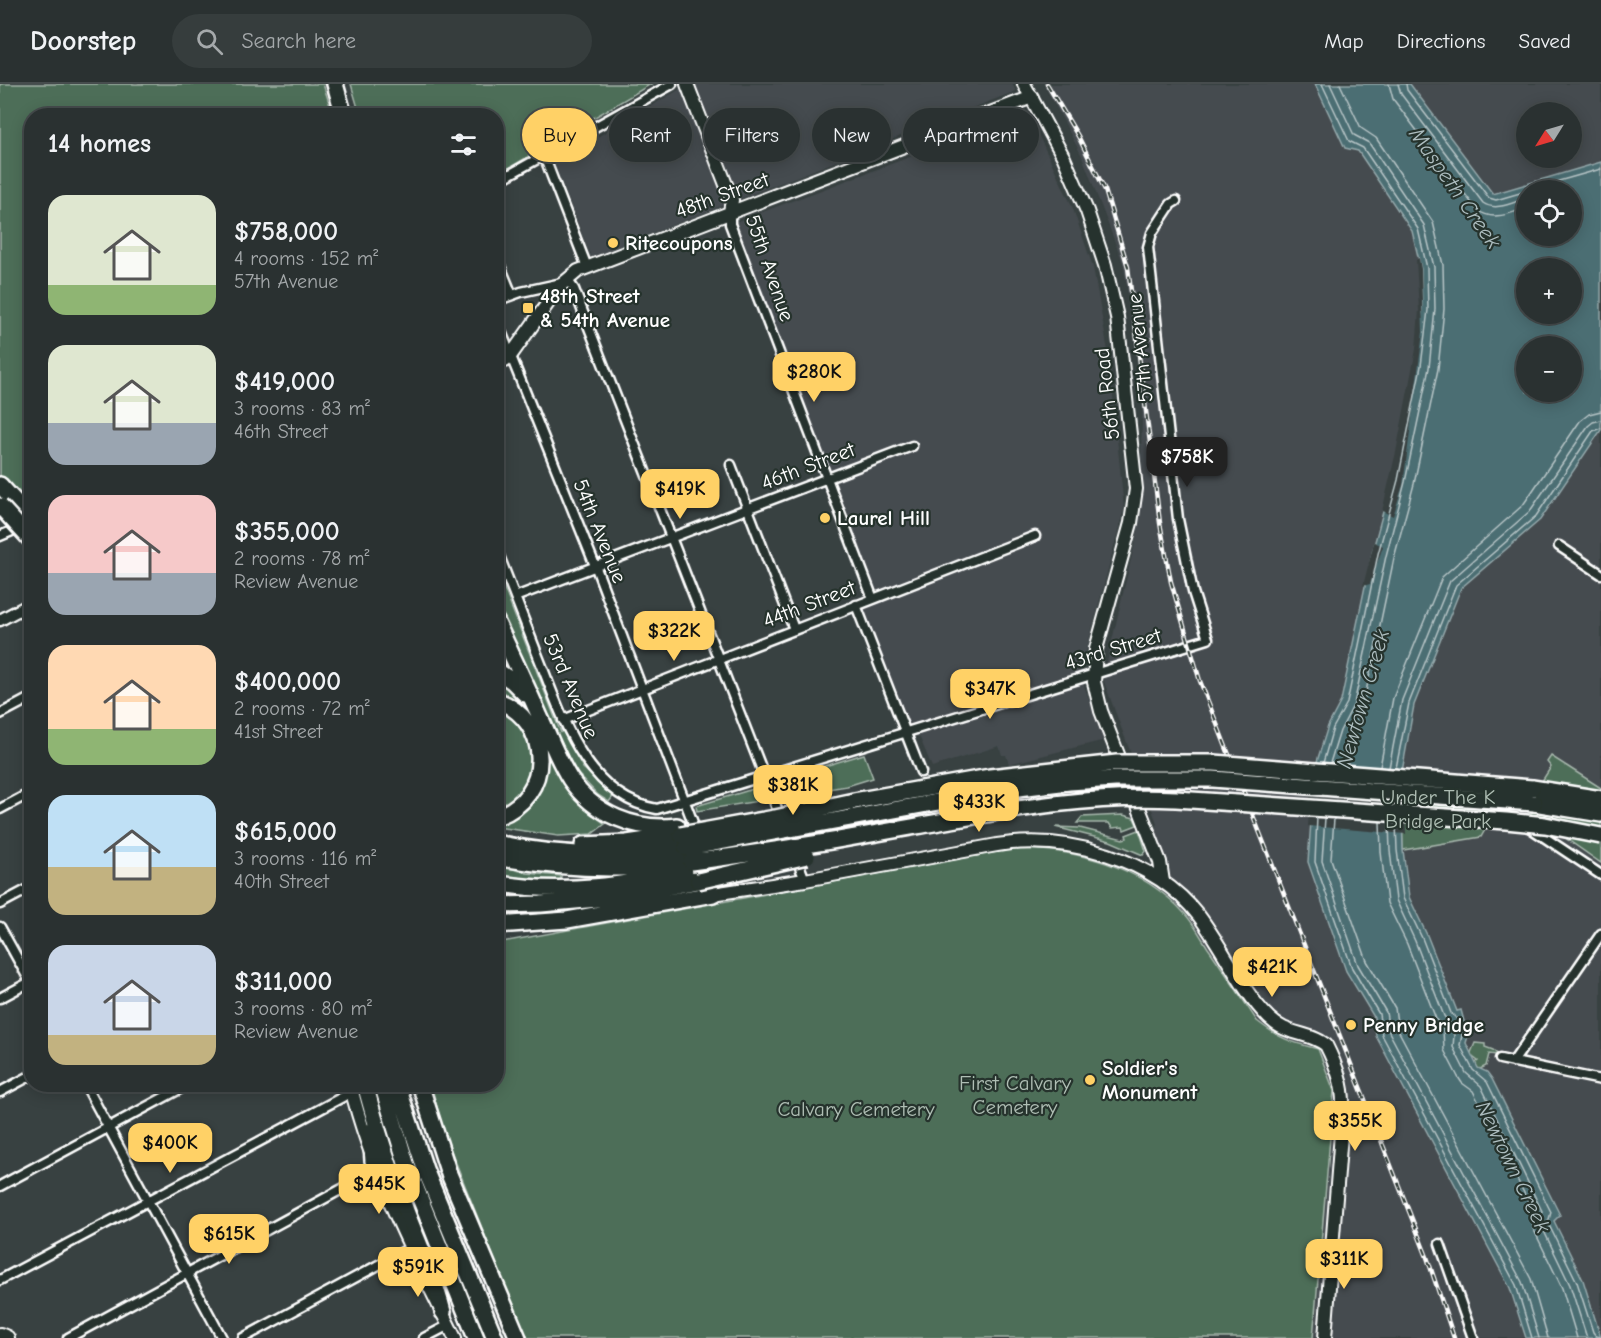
<!DOCTYPE html>
<meta charset="utf-8">
<style>
body{margin:0;font-family:"Comic Neue",sans-serif;background:#363d3d;color:#f1f3f6;height:100vh;display:flex;flex-direction:column;font-size:22px;white-space:nowrap}
*{box-sizing:border-box;margin:0}
p{font-size:20px;color:#a5a9ab}
.icon{flex:none;width:33px;height:33px;fill:none;stroke:currentColor;stroke-width:2;stroke-linecap:round;stroke-linejoin:round}
.map{position:relative;flex:1;overflow:hidden}
.drawer{position:absolute;left:24px;top:24px;width:480px;height:984px;display:flex;flex-direction:column;background:#2a3131;border-radius:24px;box-shadow:0 3px 15px #0003,0 0 0 2px #464c4d}
.drawer>*{flex:none}
.hud{position:absolute;left:522px;top:24px;width:570px;height:54px;display:flex;gap:12px}
.needle{width:39px;rotate:233deg}
.buttons{position:absolute;left:1516px;top:18px;display:grid;gap:12px}
.buttons a{display:grid;place-items:center;width:66px;height:66px;border-radius:50%;background:#2a3131;box-shadow:0 3px 15px #0003,0 0 0 2px #464c4d;font-size:30px}
.price{position:absolute;translate:-50% -51px;padding:0 14px;border-radius:12px;background:#ffd166;color:#111;font-size:20px;line-height:39px;filter:drop-shadow(0 2px 3px #0008)}
.price::after{content:'';position:absolute;left:50%;top:36px;width:18px;height:14px;margin-left:-9px;background:inherit;clip-path:polygon(0 0,100% 0,50% 100%)}
.price.active{background:#222;color:#fff}
ul{padding:0;list-style:none}
li{display:flex;align-items:center;gap:18px;height:150px;padding:0 24px}
li span{display:grid;place-items:center;flex:none;width:168px;height:120px;border-radius:18px;color:#555}
li>.icon{margin-inline-start:auto}
span .icon{width:72px;height:72px;fill:#fffc;stroke-width:1}
li b{font-size:26px}
h2{display:flex;justify-content:space-between;align-items:center;height:72px;padding:0 24px;font-size:26px}
.pill{padding:0 21px;border-radius:27px;background:#2a3131;box-shadow:0 3px 15px #0003,0 0 0 2px #464c4d;font-size:21px;line-height:54px}
.pill.active{background:#ffd166;color:#111}
header{display:flex;align-items:center;gap:36px;box-sizing:border-box;height:84px;padding:0 30px;background:#2a3131;border-bottom:2px solid #464c4d}
header strong{font-size:28px}
nav{display:flex;gap:33px;margin-inline-start:auto;font-size:21px}
.search{width:420px;height:54px;background:#363d3d;display:flex;align-items:center;gap:15px;box-sizing:border-box;padding:0 21px;border-radius:33px;color:#a5a9ab;font-size:22px}
.map>svg:first-child{display:block}
.built{fill:#454b4f;fill-rule:evenodd}
.green{fill:#4e6e58;stroke:#a6b6ac;stroke-width:1.5}
.water{fill:#4c6e73;stroke:#94a8ab;stroke-width:1.5;fill-rule:evenodd}
.pier{fill:#384141}
.lines{fill:none;stroke-linecap:round;stroke-linejoin:round}
.shore{stroke:#b7c5c7;stroke-width:1.5}
.minor-casing{stroke:#fff;stroke-width:13}
.tertiary-casing{stroke:#fff;stroke-width:15}
.secondary-casing{stroke:#fff;stroke-width:16}
.primary-casing{stroke:#fff;stroke-width:18}
.motorway-casing{stroke:#fff;stroke-width:20}
.minor{stroke:#26332d;stroke-width:8}
.tertiary{stroke:#26332d;stroke-width:10}
.secondary{stroke:#26332d;stroke-width:12}
.primary{stroke:#26332d;stroke-width:14}
.motorway{stroke:#26332d;stroke-width:15}
.rail-casing{stroke:#fff;stroke-width:4.5}
.rail{stroke:#26332d;stroke-width:2;stroke-dasharray:7;stroke-linecap:butt}
.motorway-bridge-casing{stroke:#fff;stroke-width:20;stroke-linecap:butt}
.motorway-bridge{stroke:#26332d;stroke-width:15}
.poi-dot{fill:#ffd166;stroke:#26332d;stroke-width:2}
.labels{text-anchor:middle;dominant-baseline:central;stroke-width:4.5;stroke-linejoin:round;paint-order:stroke}
.street-label{font-size:21px;fill:#fff;stroke:#26332d}
.poi-label{font-size:21px;font-weight:bold;fill:#fff;stroke:#26332d;text-anchor:start}
.park-label{font-size:21px;fill:#afbeb4;stroke:#26332d}
.water-label{font-size:22px;font-style:italic;fill:#aebec0;stroke:#26332d}
</style>
<header>
<strong>Doorstep</strong>
<div class="search"><svg class="icon" aria-label="search" viewBox="0 0 24 24"><circle cx="10" cy="10" r="6"/><path d="M15 15l6 6"/></svg>Search here</div>
<nav><a>Map</a><a>Directions</a><a>Saved</a></nav>
</header>
<div class="map">
<svg width="1601" height="1254" viewBox="0 0 1601 1254">
<rect width="100%" height="100%" fill="#384141"/>
<filter id="ink" filterUnits="userSpaceOnUse"><feTurbulence type="fractalNoise" baseFrequency=".0167" numOctaves="2"/><feDisplacementMap in="SourceGraphic" scale="12" xChannelSelector="R" yChannelSelector="G"/><feConvolveMatrix kernelMatrix="1 2 1 2 8 2 1 2 1" color-interpolation-filters="sRGB"/></filter>
<g filter="url(#ink)">
<path class="built" d="M689 0H1012L1016 7 591 173 554 78Z
M1044 0H1315L1345 63 1358 67 1412 147 1421 185 1422 226 1416 281 1392 394 1366 499 1341 618 1328 642 1314 693 1308 778 1346 887 1374 933 1376 952 1510 1204 1525 1254H1313L1334 1007 1318 965 1285 957 1270 948 1257 937 1186 831 1161 809 1136 792 1155 783 1148 766 1157 739 1103 595 1139 441 1143 301 1123 179 1082 72Z
M1410 0H1601V78L1493 110ZM1527 28H1572V74H1527Z
M1028 29 1072 122 1093 183 1109 273 1124 425 1080 591 1105 656 1009 680 1006 671H1002L999 662 932 683 920 654 902 642 856 521 873 515 730 140Z
M1601 347V1254L1583 1196 1554 1137 1559 1131 1492 995 1478 984 1466 958 1468 952 1460 926 1457 928 1427 851 1409 813 1403 766 1481 753 1508 704 1401 693 1414 621 1461 504 1540 436Z"/>
<path class="green" d="M0 0H323L333 31 32 32 31 427 0 396Z
M351 0H651L497 91 496 32 360 31Z
M496 484 561 649V644L583 684 614 711 609 718 598 711 578 690 559 657 530 596 502 532 497 515Z
M497 588 522 610 559 689 575 716 605 740 592 750 558 752 497 743 496 738 516 731 543 665 497 611Z
M497 623 514 631 529 651 534 673 529 698 515 716 497 728Z
M864 670 873 694 847 702 802 709 801 708 781 712 776 697Z
M1551 672 1601 704V779L1524 725 1551 683 1547 678Z
M1401 693 1508 704 1481 753 1403 766Z
M760 703 765 716 697 727 696 722Z
M1123 731 1134 734 1137 741 1124 746 1123 743 1112 744 1109 739H1077L1082 733Z
M1055 743 1080 744 1123 755 1127 754 1126 751 1139 746 1146 767 1143 771 1110 757Z
M1013 765C1075 764 1142 782 1185 830 1194 840 1201 853 1208 864 1225 888 1241 913 1257 937 1280 955 1290 958 1318 965L1334 1007 1313 1254H526L444 1049 431 1001 496 1000 497 859Z
M496 780 527 789 561 792V796L542 797 497 792Z
M599 823 596 827 497 836V826Z
M1475 959 1485 960V963L1493 966 1498 971 1489 970 1486 982 1476 987 1473 981 1478 977 1470 971Z"/>
<path class="water" d="M1315 0H1410L1493 110 1601 78V346L1540 436 1461 504 1414 621 1401 693 1403 766 1409 813 1427 851 1457 927 1461 926 1468 952 1466 959 1478 984 1487 988 1492 995 1560 1131 1554 1137 1583 1196 1601 1254H1526L1510 1204 1376 952 1374 933 1346 887 1308 778 1315 684 1328 642 1341 617 1372 469 1392 394 1416 281 1422 226 1421 185 1412 147 1358 67 1345 64ZM1527 106H1572V152H1527ZM1527 184H1572V230H1527ZM1527 262H1572V308H1527Z"/>
<path class="pier" d="M1419 174 1421 185 1423 248 1403 401 1393 432 1382 427 1396 368 1416 265 1419 226 1416 176Z
M1374 458 1383 462 1370 500 1363 502Z
M1310 711 1405 718 1406 750 1308 742Z"/>
<g class="lines">
<path class="shore" d="M1322 0 1349 57 1363 64 1418 145 1427 184 1428 226 1421 282 1398 396 1378 470 1347 619 1333 644 1323 679
M1330 0 1354 51 1369 59 1424 141 1434 183 1435 225 1429 284 1405 398 1386 472 1354 620 1340 647 1330 679
M1389 0 1393 15 1477 126C1493 138 1510 129 1527 124
M1398 0 1401 10 1483 119C1496 128 1513 118 1527 114
M1406 0 1407 6 1489 114 1496 116 1527 107
M1527 106 1601 85
M1340 680 1349 650 1363 622 1394 474 1414 400 1438 285 1444 225 1443 181 1433 138 1376 54 1361 44 1340 0
M1380 683 1393 614 1442 493 1523 421 1580 337 1589 330 1601 327
M1389 684 1402 616 1450 497 1530 427 1588 342 1593 338 1601 336
M1396 684 1409 619 1456 501 1536 432 1593 347 1601 344
M1317 733 1315 778 1352 884 1379 930 1382 951 1516 1201 1532 1254
M1325 734 1322 777 1358 881 1386 928 1389 948 1522 1198 1539 1254
M1334 735 1331 775 1367 877 1395 924 1398 946 1531 1195 1548 1254
M1380 738 1381 768 1387 819 1407 860 1436 935 1443 945 1444 966 1458 993 1462 999 1473 1007 1533 1127V1144L1562 1204 1577 1254
M1389 738 1390 767 1396 816 1415 857 1444 932 1451 940 1454 951 1453 963 1466 989 1481 1002 1542 1127 1541 1141 1570 1201 1587 1254
M1396 739 1397 766 1403 814 1422 854 1451 929 1457 935 1462 951 1460 961 1473 986 1487 998 1551 1128 1548 1139 1577 1198 1593 1248 1596 1252 1601 1253"/>
<defs>
<path id="minor" d="M544 72 587 183
M496 98 672 0
M730 128V140L873 515
M496 172 512 211
M567 195 574 205 586 236 805 796
M496 217 521 208 562 199
M496 235 598 489 698 752
M731 381 794 545
M0 452 19 444
M1559 462 1601 490
M496 464C510 500 524 536 538 572 561 629 585 713 657 725L1208 555 1193 508 1178 435 1148 163 1152 149 1171 120 1176 117
M515 513 912 362
M856 521 921 688
M0 630 32 613
M563 636 1035 452
M0 725 32 708
M1529 743 1601 791
M0 820 32 803
M0 843 32 901
M0 914 32 897
M1500 975 1601 996
M1513 978 1601 850
M85 1000 222 1254
M0 1008 32 991
M0 1102 189 1000
M1440 1160 1473 1254
M0 1196 352 1008
M68 1254 377 1086
M243 1254 410 1164
M424 1254 449 1241"/>
<path id="tertiary" d="M0 536 32 519"/>
<path id="secondary" d="M687 0 732 116 730 128
M1024 0 1064 74 1087 127 1105 181 1117 233 1136 405 1131 439 1096 565 1094 598 1101 627 1160 778 1163 798
M496 280 505 277 511 271 560 202 578 187 1032 13
M713 810 805 796 997 761C1067 750 1154 774 1199 832 1223 864 1241 906 1269 934 1287 952 1308 947 1326 961 1336 981 1344 1001 1343 1024L1325 1254
M350 1000C372 1090 414 1172 455 1254"/>
<path id="primary" d="M0 1251 7 1254"/>
<path id="motorway" d="M335 0 344 32
M0 401 32 436
M496 537C511 569 526 601 540 633 550 654 558 676 570 695 594 731 636 747 677 742
M496 586 512 597 525 610
M496 616C553 636 554 714 496 733
M1532 704 1601 715
M1534 719 1601 730
M496 759C560 773 622 774 686 764
M583 761 627 759 681 751
M496 773C561 785 626 788 691 778
M496 799C564 812 628 800 694 787
M496 821 541 820 609 814 698 797
M496 841 567 836 713 810
M365 1000C376 1042 389 1084 405 1124 418 1159 434 1191 443 1228
M382 1000 406 1079 476 1254
M397 1000 425 1085 495 1254
M420 1000 449 1090 518 1254
M371 1047 373 1077"/>
</defs>
<use href="#minor" class="minor-casing"/>
<use href="#tertiary" class="tertiary-casing"/>
<use href="#secondary" class="secondary-casing"/>
<use href="#primary" class="primary-casing"/>
<use href="#motorway" class="motorway-casing"/>
<use href="#minor" class="minor"/>
<use href="#tertiary" class="tertiary"/>
<use href="#secondary" class="secondary"/>
<use href="#primary" class="primary"/>
<use href="#motorway" class="motorway"/>
<defs>
<path id="rail" d="M1047 0 1078 52 1105 106 1128 183 1160 439 1171 498 1200 597 1427 1173 1454 1254"/>
</defs>
<use href="#rail" class="rail-casing"/>
<use href="#rail" class="rail"/>
<defs>
<path id="motorway-bridge" d="M0 422 32 457
M681 751 775 734 854 717 990 693 1117 679H1214L1532 704
M686 764 1003 706 1069 698 1115 695H1213L1534 719
M691 778C767 768 842 756 917 742 1003 727 1088 710 1176 715L1506 737 1545 741 1601 752
M698 797 807 772"/>
</defs>
<use href="#motorway-bridge" class="motorway-bridge-casing"/>
<use href="#motorway-bridge" class="motorway-bridge"/>
</g>
</g>
<g class="poi-dot">
<circle cx="613" cy="159" r="6"/>
<rect x="522" y="218" width="12" height="12" rx="3"/>
<circle cx="825" cy="434" r="6"/>
<circle cx="1351" cy="941" r="6"/>
<circle cx="1090" cy="996" r="6"/>
</g>
<g class="labels">
<g class="street-label">
<text transform="translate(722 111) rotate(-20)">48th Street</text>
<text transform="translate(770 184) rotate(71)">55th Avenue</text>
<text transform="translate(1140 264) rotate(-96)">57th Avenue</text>
<text transform="translate(1107 310) rotate(-97)">56th Road</text>
<text transform="translate(808 382) rotate(-21)">46th Street</text>
<text transform="translate(600 447) rotate(68)">54th Avenue</text>
<text transform="translate(809 520) rotate(-21)">44th Street</text>
<text transform="translate(1113 565) rotate(-17)">43rd Street</text>
<text transform="translate(571 602) rotate(67)">53rd Avenue</text>
</g>
<g class="poi-label">
<text x="625" y="159">Ritecoupons</text>
<text x="540" y="212">48th Street<tspan x="540" dy="24">&amp; 54th Avenue</tspan></text>
<text x="837" y="434">Laurel Hill</text>
<text x="1363" y="941">Penny Bridge</text>
<text x="1102" y="984">Soldier's<tspan x="1102" dy="24">Monument</tspan></text>
</g>
<g class="park-label">
<text x="1438" y="713">Under The K<tspan x="1438" dy="24">Bridge Park</tspan></text>
<text x="1015" y="999">First Calvary<tspan x="1015" dy="24">Cemetery</tspan></text>
<text x="856" y="1025">Calvary Cemetery</text>
</g>
<g class="water-label">
<text transform="translate(1455 104) rotate(55)">Maspeth Creek</text>
<text transform="translate(1363 615) rotate(-74)">Newtown Creek</text>
<text transform="translate(1513 1083) rotate(64)">Newtown Creek</text>
</g>
</g>
</svg>
<div class="buttons">
<a><svg class="needle" viewBox="-14 -14 28 28"><path d="M0-13l5 13h-10z" fill="#e53935"/><path d="M0 13l5-13h-10z" fill="#a5a9ab"/></svg></a>
<a><svg class="icon" aria-label="locate" viewBox="0 0 24 24"><circle cx="12" cy="12" r="6"/><path d="M12 2v4M12 18v4M2 12h4M18 12h4"/></svg></a>
<a>+</a>
<a>−</a>
</div>
<b class="price" style="left:814px;top:319px">$280K</b>
<b class="price active" style="left:1187px;top:404px">$758K</b>
<b class="price" style="left:680px;top:436px">$419K</b>
<b class="price" style="left:674px;top:578px">$322K</b>
<b class="price" style="left:990px;top:636px">$347K</b>
<b class="price" style="left:793px;top:732px">$381K</b>
<b class="price" style="left:979px;top:749px">$433K</b>
<b class="price" style="left:1272px;top:914px">$421K</b>
<b class="price" style="left:1355px;top:1068px">$355K</b>
<b class="price" style="left:170px;top:1090px">$400K</b>
<b class="price" style="left:379px;top:1131px">$445K</b>
<b class="price" style="left:229px;top:1181px">$615K</b>
<b class="price" style="left:1344px;top:1206px">$311K</b>
<b class="price" style="left:418px;top:1214px">$591K</b>
<div class="hud">
<a class="pill active">Buy</a>
<a class="pill">Rent</a>
<a class="pill">Filters</a>
<a class="pill">New</a>
<a class="pill">Apartment</a>
</div>
<section class="drawer">
<h2>14 homes<svg class="icon" aria-label="filters" viewBox="0 0 24 24"><path d="M4 7h16M4 17h16"/><circle cx="9" cy="7" r="2"/><circle cx="15" cy="17" r="2"/></svg></h2>
<ul>
<li><span style="background:linear-gradient(#dfe7d0 75%,#8fb573 0)"><svg class="icon" aria-label="home" viewBox="0 0 24 24"><path d="M3 11l9-7 9 7M6 9v11h12V9"/></svg></span><div><b>$758,000</b><p>4 rooms · 152 m²</p><p>57th Avenue</p></div></li>
<li><span style="background:linear-gradient(#dfe7d0 65%,#9aa5b1 0)"><svg class="icon" aria-label="home" viewBox="0 0 24 24"><path d="M3 11l9-7 9 7M6 9v11h12V9"/></svg></span><div><b>$419,000</b><p>3 rooms · 83 m²</p><p>46th Street</p></div></li>
<li><span style="background:linear-gradient(#f6c9c9 65%,#9aa5b1 0)"><svg class="icon" aria-label="home" viewBox="0 0 24 24"><path d="M3 11l9-7 9 7M6 9v11h12V9"/></svg></span><div><b>$355,000</b><p>2 rooms · 78 m²</p><p>Review Avenue</p></div></li>
<li><span style="background:linear-gradient(#ffd9b3 70%,#8fb573 0)"><svg class="icon" aria-label="home" viewBox="0 0 24 24"><path d="M3 11l9-7 9 7M6 9v11h12V9"/></svg></span><div><b>$400,000</b><p>2 rooms · 72 m²</p><p>41st Street</p></div></li>
<li><span style="background:linear-gradient(#bfe0f5 60%,#c2b280 0)"><svg class="icon" aria-label="home" viewBox="0 0 24 24"><path d="M3 11l9-7 9 7M6 9v11h12V9"/></svg></span><div><b>$615,000</b><p>3 rooms · 116 m²</p><p>40th Street</p></div></li>
<li><span style="background:linear-gradient(#c9d6e8 75%,#c2b280 0)"><svg class="icon" aria-label="home" viewBox="0 0 24 24"><path d="M3 11l9-7 9 7M6 9v11h12V9"/></svg></span><div><b>$311,000</b><p>3 rooms · 80 m²</p><p>Review Avenue</p></div></li>
</ul>
</section>
</div>
